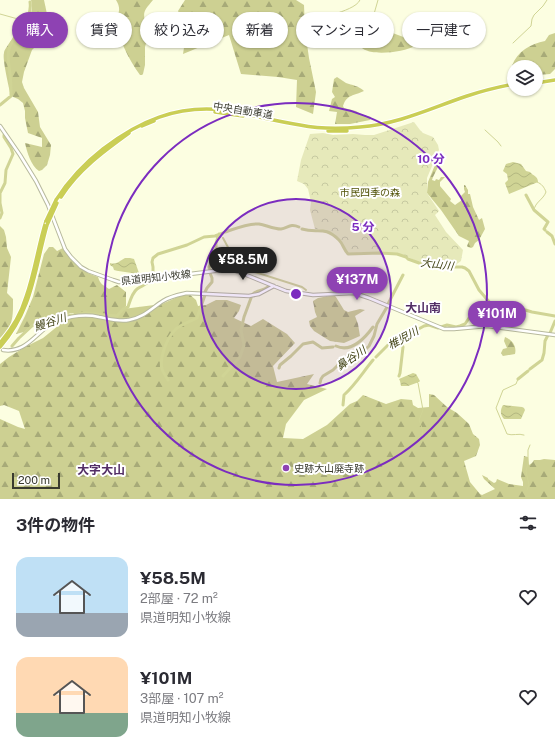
<!DOCTYPE html>
<html lang="ja">
<meta charset="utf-8">
<style>
body{margin:0;font-family:"Public Sans","Noto Sans JP",sans-serif;background:#f2f2f3;color:#2b2b33;height:100vh;display:flex;flex-direction:column;font-size:15px;white-space:nowrap}
*{box-sizing:border-box;margin:0}
p{font-size:13px;color:#7c7c81}
.icon{flex:none;width:22px;height:22px;fill:none;stroke:currentColor;stroke-width:2;stroke-linecap:round;stroke-linejoin:round}
.map{position:relative;height:499px;overflow:hidden}
.drawer{display:flex;flex-direction:column;background:#fff;flex:1}
.drawer>*{flex:none}
.hud{position:absolute;left:12px;top:12px;width:531px;height:36px;display:flex;gap:8px}
.fabs{position:absolute;left:507px;top:60px;display:grid;gap:8px}
.fabs a{display:grid;place-items:center;width:36px;height:36px;border-radius:50%;background:#fff;box-shadow:0 1px 3px #0004;font-size:20px}
.scale{position:absolute;left:12px;bottom:10px;width:48px;box-sizing:border-box;padding-left:4px;border:2px solid #3a3b2f;border-top:0;font-size:11px;line-height:14px;white-space:nowrap;color:#3a3b2f;-webkit-text-stroke:3px #fff;paint-order:stroke}
.price{position:absolute;translate:-50% -34px;padding:0 9px;border-radius:14px;background:#8e42b3;color:#fff;font-size:13px;line-height:26px;filter:drop-shadow(0 1px 2px #0008)}
.price::after{content:'';position:absolute;left:50%;top:24px;width:12px;height:9px;margin-left:-6px;background:inherit;clip-path:polygon(0 0,100% 0,50% 100%)}
.price.selected{background:#222;color:#fff}
ul{padding:0;list-style:none}
li{display:flex;align-items:center;gap:12px;height:100px;padding:0 16px}
li span{display:grid;place-items:center;flex:none;width:112px;height:80px;border-radius:12px;color:#555}
li>.icon{margin-inline-start:auto}
span .icon{width:48px;height:48px;fill:#fffc;stroke-width:1}
li b{font-size:17px}
h2{display:flex;justify-content:space-between;align-items:center;height:48px;padding:0 16px;font-size:17px}
.pill{padding:0 14px;border-radius:18px;background:#fff;box-shadow:0 1px 3px #0004;font-size:14px;line-height:36px}
.pill.selected{background:#8e42b3;color:#fff}
.map>svg:first-child{display:block}
.forest{fill:url(#forest-firs)}
.park{fill:url(#park-crowns)}
.water{fill:url(#water-waves)}
.lines{fill:none;stroke-linecap:round;stroke-linejoin:round}
.stream{stroke:#d0d495;stroke-width:1}
.canal{stroke:#d0d495;stroke-width:2}
.river{stroke:#d0d495;stroke-width:3}
.secondary-casing{stroke:#b7b99d;stroke-width:4.5}
.highway-casing{stroke:#fff;stroke-width:5.5}
.secondary{stroke:#fff;stroke-width:2.5}
.highway{stroke:#cace55;stroke-width:3.5}
.highway-bridge-casing{stroke:#fff;stroke-width:5.5;stroke-linecap:butt}
.highway-bridge{stroke:#cace55;stroke-width:3.5}
.ring{fill:none;stroke:#7b2cbf;stroke-width:2}
.poi-dot{fill:#8e42b3;stroke:#fff;stroke-width:1.5}
.labels{text-anchor:middle;dominant-baseline:central;stroke-width:4;stroke-linejoin:round;paint-order:stroke}
.street-label{font-size:10px;fill:#3a3b2f;stroke:#fff}
.park-label{font-size:10px;fill:#515207;stroke:#fff}
.poi-label{font-size:10px;fill:#3a3b2f;stroke:#fff;text-anchor:start}
.water-label{font-size:11px;font-style:italic;fill:#3f4011;stroke:#fff}
.quarter-label{font-size:12px;font-weight:bold;fill:#532e66;stroke:#fff}
.centre{fill:#7b2cbf;stroke:#fff;stroke-width:2}
.ring-label{font-size:12px;text-anchor:middle;font-weight:bold;fill:#7b2cbf;stroke:#fff;stroke-width:4;stroke-linejoin:round;paint-order:stroke}
</style>
<div class="map">
<svg width="555" height="499" viewBox="0 0 555 499">
<defs>
<pattern id="forest-firs" width="22" height="20" patternUnits="userSpaceOnUse"><rect width="22" height="20" fill="#cdd092"/><path d="M5 1l3.5 6h-7zM16 11l3.5 6h-7z" fill="#a7aa78"/></pattern>
<pattern id="park-crowns" width="20" height="18" patternUnits="userSpaceOnUse"><rect width="20" height="18" fill="#e6e9ba"/><path d="M2 6a3 3 0 1 1 6 0M12 15a3 3 0 1 1 6 0" fill="none" stroke="#c6c9a0"/></pattern>
<pattern id="water-waves" width="16" height="10" patternUnits="userSpaceOnUse"><rect width="16" height="10" fill="#d0d495"/><path d="M0 5q4-4 8 0t8 0" fill="none" stroke="#b3b781"/></pattern>
</defs>
<rect width="100%" height="100%" fill="#fcfee1"/>
<path class="forest" d="M31 0H44L47 14 42 21 37 45 32 50 24 72 22 82 24 88 38 112 40 127 51 145 50 155 47 165 42 170 39 171C31 166 27 152 25 143L42 147V138L28 133 25 118V111L23 103 18 99 11 96C9 88 2 58 4 53 4 50 7 47 8 45 18 29 36 21 31 0Z
M116 0H153C145 10 141 12 147 26L151 27 153 30 149 33 145 47V65L143 74 142 75H140C128 59 120 39 113 21 120 14 121 8 116 0Z
M185 0H296L304 5 305 30 309 58 316 92 313 114 296 107 297 80 278 77 241 74 229 35 183 54 187 28 178 11Z
M390 32 414 41 415 43V46C404 52 370 57 361 47L362 45 365 44H369L380 40 387 33Z
M555 33V69L550 74 538 75 536 74V67L514 68 512 66C517 51 531 44 545 41L549 35Z
M337 77C340 79 343 81 346 83 352 85 359 86 364 91 354 96 347 94 343 106L344 108 356 111 362 115 371 117V118L370 120 350 124H335L337 112 329 111 332 99 335 97 332 92 334 79Z
M437 160H439L438 167 433 177 432 180 435 181 436 179 439 180 441 177H445L440 182V186L451 199 450 201 455 205 462 200V198L461 196 465 192 464 189V185H465L468 190V194H470L473 207 479 220 482 218 485 229 479 240 475 243 473 247 471 248 468 247 467 246 469 241 459 236 441 210 427 193 428 182Z
M0 226 4 230 6 237 7 248 11 257 7 293 13 299C13 314 14 327 0 338Z
M49 247H53L57 251 63 248C73 264 81 271 98 277 100 284 103 285 109 289L117 285 126 292V306L123 309 162 304 182 295 189 294 196 300 198 306 206 305 216 300H227L241 305 239 311 234 318 251 326 263 319 287 334 295 343 273 366 277 382 314 374 307 384 327 389 304 400 286 424 283 438 303 439 327 425 350 404 357 401 363 395 386 404 401 399 412 400 413 405 418 408 429 407V394L434 395 447 407 457 413 469 424 473 434 479 439 480 445 476 456 464 461 470 482 480 494 482 495 495 489 484 479 482 475 488 478V479L494 483 496 482 497 479 509 484 523 486V482L521 477 524 456 528 457 529 465 532 463 534 460H540L544 459 555 460V499H0V419L18 427 25 429 19 411 4 405 0 406V364L9 357 25 347 43 338 74 313H71L48 321 33 324 24 332 16 334 25 316 33 297 44 254Z
M334 295 336 297 344 310 348 312 360 309 365 310 355 316 358 324 360 336 344 343 330 341 314 331 310 326 309 321 317 317 315 312 313 301 318 298Z
M505 337C512 340 517 346 515 354L503 356 501 353 503 349 507 348 504 341Z"/>
<path class="park" d="M414 122 420 130 423 133 433 137 438 145 439 150 437 154 427 178V193L439 211 435 215 446 232 463 250 461 261 454 266 436 262 431 263 418 262 404 255 397 254 385 252H362L352 254 348 253C345 250 344 246 341 242 335 234 325 229 315 229L310 210 311 202 308 189 304 184 297 181 301 160 310 134 323 133 333 135 353 134 365 135H374Z"/>
<path class="water" d="M381 26 384 30 385 34 380 39 367 44 362 40C365 32 374 30 381 26Z
M513 162 521 164 526 171 530 172C533 176 538 176 538 182L509 194 505 183 508 180 507 174 503 171 506 164Z
M125 258H130L134 259 139 273 138 275C133 272 121 272 114 270L113 267 110 265V263C117 265 119 261 125 258Z
M413 373 416 374 420 381 419 382 408 386H401L400 381 399 379Z
M503 405 522 407 524 408 525 410 521 419H504C500 415 500 410 503 405Z"/>
<g class="lines">
<path class="stream" d="M0 14 25 21
M335 14C343 11 357 7 360 0
M366 33V29L376 24 374 14 378 0
M513 43 531 26 532 19 534 15 543 6 547 0
M485 130 498 142 501 146
M534 210C535 202 543 200 546 192 544 187 542 184 537 182
M141 275 150 273 153 274
M518 379 516 384 503 390 496 408 507 434C512 436 519 433 524 435
M417 382 418 383 423 410 419 420 423 431 422 437
M527 490 529 485 526 471 528 463V450L530 445"/>
<path class="canal" d="M223 238 237 264 242 268 302 287 306 290"/>
<path class="river" d="M0 105 11 96C11 89 11 81 10 74 9 66 7 57 9 49 14 32 33 21 30 2
M526 195 534 210 548 222 544 229 545 230
M0 218 2 213 0 203V193L5 183 6 170 13 154 11 148 4 137V135
M302 229C318 234 324 225 339 240 343 244 344 250 348 254L380 253 397 254 406 257 408 259 419 263 425 264 436 263 448 267H462L465 268 469 271 479 290 491 304 500 317 507 316 518 308 522 309 532 312 555 316
M225 232C234 229 249 223 259 224 266 225 273 229 281 229 288 228 290 223 299 227
M547 232 552 236 555 244
M152 277 153 275V267L152 262 153 258 158 254 187 245 204 237 215 236 223 233
M205 292 207 288 212 282V278L210 273 209 267 215 257 216 252V243L219 234
M253 294C257 290 263 291 268 287
M388 304 403 275
M79 314 85 313 117 316 123 309 128 307C130 301 132 293 137 289 142 285 146 286 150 280
M550 333 555 321
M12 346 19 338 33 325 48 323 61 317 72 315
M336 346C351 353 365 338 373 327
M376 357 389 344 394 341 401 338 403 336 409 333 415 331 424 326 429 325 438 328 447 325 456 327 460 326 465 324 469 318 481 323 485 324 493 313 497 311
M279 368 280 365 291 356 303 344 313 342 322 348 333 347
M530 369 542 360 544 353 545 341 548 335
M223 376 240 357 244 345 241 330 244 317 251 298
M399 376 400 373 403 347 401 342V338
M518 379 528 371
M168 380C166 376 163 373 162 369 159 358 167 338 175 330 179 325 191 321 197 318L205 295
M320 383 321 379 323 376 333 370 338 365H342L358 353 365 350 369 346 374 336 377 324 387 307
M343 405 344 395C356 384 363 372 373 360"/>
<defs>
<path id="secondary" d="M0 126 20 155 36 181 48 205 65 249 71 257 81 267 88 271 113 280 119 282H126L230 269 244 274 286 291 313 295 354 293 369 298 444 329H454L487 326 555 335
M3 350C28 354 37 329 57 321 71 316 85 314 99 317 110 319 119 322 129 320 143 318 152 308 163 301 171 296 178 295 187 293L249 296 259 294 274 286"/>
<path id="highway" d="M536 83 555 80
M215 112 243 116
M142 126 154 121
M328 131H347
M61 197C78 170 104 151 129 133
M56 200C69 180 85 163 103 149 139 121 177 105 223 110 249 114 274 121 300 125 320 129 340 129 360 127 399 124 431 108 467 96 482 91 498 87 514 84
M0 343C11 330 21 314 26 297 35 272 38 246 46 221
M0 347C33 309 34 271 47 225"/>
</defs>
<use href="#secondary" class="secondary-casing"/>
<use href="#highway" class="highway-casing"/>
<use href="#secondary" class="secondary"/>
<use href="#highway" class="highway"/>
<defs>
<path id="highway-bridge" d="M46 221 56 200
M47 225 57 203"/>
</defs>
<use href="#highway-bridge" class="highway-bridge-casing"/>
<use href="#highway-bridge" class="highway-bridge"/>
</g>
<circle cx="296" cy="294" r="95" fill="#7b2cbf" fill-opacity=".12"/>
<g class="ring">
<circle cx="296" cy="294" r="95"/>
<circle cx="296" cy="294" r="191"/>
</g>
<circle class="poi-dot" cx="286" cy="468" r="4"/>
<g class="labels">
<g class="street-label">
<text transform="translate(243 110) rotate(9)">中央自動車道</text>
<text transform="translate(156 277) rotate(-6)">県道明知小牧線</text>
</g>
<g class="park-label">
<text x="370" y="192">市民四季の森</text>
</g>
<g class="poi-label">
<text x="294" y="468">史跡大山廃寺跡</text>
</g>
<g class="water-label">
<text transform="translate(437 264) rotate(7)">大山川</text>
<text transform="translate(50 322) rotate(-18)">鰻谷川</text>
<text transform="translate(403 338) rotate(-29)">椎児川</text>
<text transform="translate(351 358) rotate(-34)">鼻谷川</text>
</g>
<g class="quarter-label">
<text x="423" y="308">大山南</text>
<text x="101" y="470">大字大山</text>
</g>
</g>
<circle cx="296" cy="294" r="6" class="centre"/>
<g class="ring-label">
<text x="431" y="163">10 分</text>
<text x="363" y="231">5 分</text>
</g>
</svg>
<div class="fabs">
<a><svg class="icon" aria-label="layers" viewBox="0 0 24 24"><path d="M12 4l9 5-9 5-9-5zM3 14l9 5 9-5"/></svg></a>
</div>
<div class="scale">200 m</div>
<b class="price selected" style="left:243px;top:281px">¥58.5M</b>
<b class="price" style="left:357px;top:301px">¥137M</b>
<b class="price" style="left:497px;top:335px">¥101M</b>
<div class="hud">
<a class="pill selected">購入</a>
<a class="pill">賃貸</a>
<a class="pill">絞り込み</a>
<a class="pill">新着</a>
<a class="pill">マンション</a>
<a class="pill">一戸建て</a>
</div>
</div>
<section class="drawer">
<h2>3件の物件<svg class="icon" aria-label="filters" viewBox="0 0 24 24"><path d="M4 7h16M4 17h16"/><circle cx="9" cy="7" r="2"/><circle cx="15" cy="17" r="2"/></svg></h2>
<ul>
<li><span style="background:linear-gradient(#bfe0f5 70%,#9aa5b1 0)"><svg class="icon" aria-label="home" viewBox="0 0 24 24"><path d="M3 11l9-7 9 7M6 9v11h12V9"/></svg></span><div><b>¥58.5M</b><p>2部屋 · 72 m²</p><p>県道明知小牧線</p></div><svg class="icon" aria-label="heart" viewBox="0 0 24 24"><path d="M12 20l-8-8c-3-5 5-10 8-4 3-6 11-1 8 4z"/></svg></li>
<li><span style="background:linear-gradient(#ffd9b3 70%,#7fa58c 0)"><svg class="icon" aria-label="home" viewBox="0 0 24 24"><path d="M3 11l9-7 9 7M6 9v11h12V9"/></svg></span><div><b>¥101M</b><p>3部屋 · 107 m²</p><p>県道明知小牧線</p></div><svg class="icon" aria-label="heart" viewBox="0 0 24 24"><path d="M12 20l-8-8c-3-5 5-10 8-4 3-6 11-1 8 4z"/></svg></li>
</ul>
</section>
